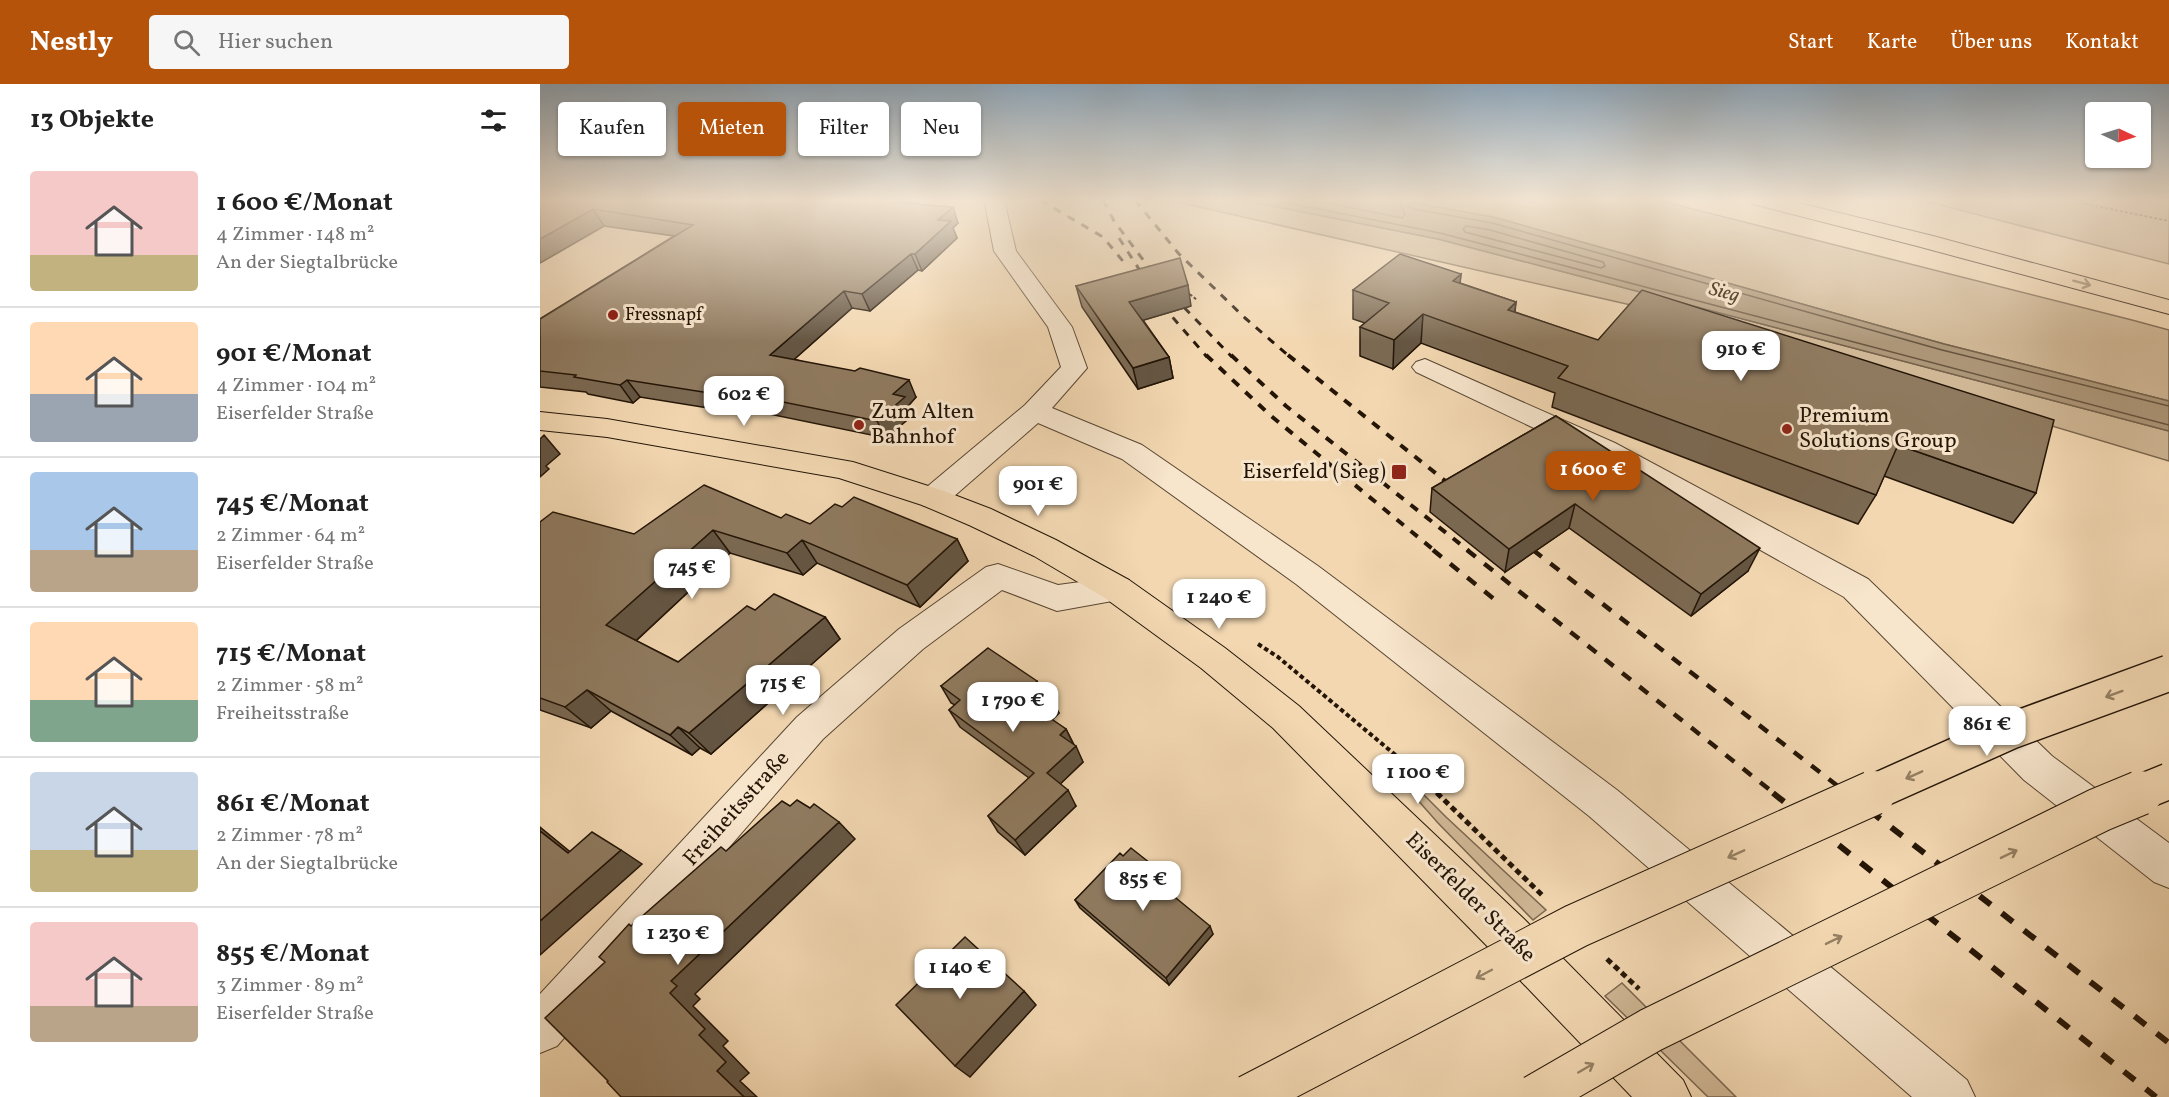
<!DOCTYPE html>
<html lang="de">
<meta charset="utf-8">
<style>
body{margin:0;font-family:Vollkorn,serif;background:#f6f6f6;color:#222;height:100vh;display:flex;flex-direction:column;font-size:22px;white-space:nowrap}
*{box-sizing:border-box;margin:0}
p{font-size:20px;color:#767676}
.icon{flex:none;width:33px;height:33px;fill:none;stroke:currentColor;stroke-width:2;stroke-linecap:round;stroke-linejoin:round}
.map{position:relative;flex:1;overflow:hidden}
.drawer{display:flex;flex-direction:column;background:#fff;width:540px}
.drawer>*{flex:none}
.banner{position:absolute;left:18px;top:18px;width:570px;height:54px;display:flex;gap:12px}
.needle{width:39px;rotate:94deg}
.controls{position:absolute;left:1545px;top:18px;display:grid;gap:12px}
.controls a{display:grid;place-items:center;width:66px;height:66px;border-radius:6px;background:#fff;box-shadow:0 2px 4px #0004;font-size:30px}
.price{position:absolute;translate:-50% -51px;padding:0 14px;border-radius:12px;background:#fff;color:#222;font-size:20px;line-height:39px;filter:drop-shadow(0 2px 3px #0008)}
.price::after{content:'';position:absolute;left:50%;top:36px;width:18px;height:14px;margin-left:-9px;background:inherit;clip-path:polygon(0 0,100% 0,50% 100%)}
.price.active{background:#b45309;color:#fff}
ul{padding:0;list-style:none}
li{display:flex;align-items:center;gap:18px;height:150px;padding:0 30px}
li+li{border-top:2px solid #e0e0e0}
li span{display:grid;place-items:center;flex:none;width:168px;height:120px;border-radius:6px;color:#555}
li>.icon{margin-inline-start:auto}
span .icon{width:72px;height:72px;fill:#fffc;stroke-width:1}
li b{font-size:26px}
h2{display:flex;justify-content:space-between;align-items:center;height:72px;padding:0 30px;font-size:26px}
.pill{padding:0 21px;border-radius:6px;background:#fff;box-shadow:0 2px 4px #0004;font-size:21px;line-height:54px}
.pill.active{background:#b45309;color:#fff}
header{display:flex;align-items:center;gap:36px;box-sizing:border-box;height:84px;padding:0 30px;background:#b45309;color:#fff}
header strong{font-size:28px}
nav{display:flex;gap:33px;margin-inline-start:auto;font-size:21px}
.search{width:420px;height:54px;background:#f6f6f6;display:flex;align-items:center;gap:15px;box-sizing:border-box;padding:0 21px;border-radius:6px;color:#767676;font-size:22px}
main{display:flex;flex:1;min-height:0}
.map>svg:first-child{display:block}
.green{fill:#cfb694;stroke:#7a664e;stroke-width:1.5}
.water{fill:#ac9577;stroke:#76624a;stroke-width:1.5}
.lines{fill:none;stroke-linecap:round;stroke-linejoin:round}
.shore{stroke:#68553f;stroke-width:1.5}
.minor-casing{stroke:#584632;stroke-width:2}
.major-casing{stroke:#241507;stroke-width:2}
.highway-casing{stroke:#241507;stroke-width:2}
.path-far2{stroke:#241507;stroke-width:2;stroke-dasharray:3 2;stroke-linecap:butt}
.path-far1{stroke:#241507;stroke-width:4;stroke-dasharray:4.5 3;stroke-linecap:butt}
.path{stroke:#241507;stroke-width:5;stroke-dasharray:6 4;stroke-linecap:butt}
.minor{fill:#f7e5cc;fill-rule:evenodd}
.major{fill:#f2d7b1;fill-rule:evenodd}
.highway{fill:#f2d7b1;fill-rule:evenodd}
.rail-far3{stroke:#241507;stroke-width:3;stroke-dasharray:8 8;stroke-linecap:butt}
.rail-far2{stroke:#241507;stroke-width:4;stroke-dasharray:9 9;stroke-linecap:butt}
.rail-far1{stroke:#241507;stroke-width:4.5;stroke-dasharray:11 11;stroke-linecap:butt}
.rail{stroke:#241507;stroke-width:6;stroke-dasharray:14 14;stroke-linecap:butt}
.highway-bridge-far1-casing{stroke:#241507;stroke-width:38;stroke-linecap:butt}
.highway-bridge-casing{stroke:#241507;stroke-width:46;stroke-linecap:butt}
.highway-bridge-far1{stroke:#f2d7b1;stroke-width:35}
.highway-bridge{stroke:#f2d7b1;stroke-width:44}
.wall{fill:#7b6952;stroke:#241507;stroke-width:1.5}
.shaded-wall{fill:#645542;stroke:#241507;stroke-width:1.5}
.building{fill:#8f7a5f;stroke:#241507;stroke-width:1.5}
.oneway{stroke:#958064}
.poi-dot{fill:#8f2418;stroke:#f7e5cc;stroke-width:2}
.labels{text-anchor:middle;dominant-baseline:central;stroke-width:6;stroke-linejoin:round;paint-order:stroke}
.far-poi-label{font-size:18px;fill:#241507;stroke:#f7e5cc;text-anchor:start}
.far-water-label{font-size:20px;font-style:italic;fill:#5a4834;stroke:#f7e5cc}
.poi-label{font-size:22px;fill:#241507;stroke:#f7e5cc;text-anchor:start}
.street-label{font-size:22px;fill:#241507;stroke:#f7e5cc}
</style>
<header>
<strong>Nestly</strong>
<div class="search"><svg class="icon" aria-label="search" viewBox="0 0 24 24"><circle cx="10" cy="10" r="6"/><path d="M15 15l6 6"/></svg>Hier suchen</div>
<nav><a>Start</a><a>Karte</a><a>Über uns</a><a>Kontakt</a></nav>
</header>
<main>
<section class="drawer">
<h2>13 Objekte<svg class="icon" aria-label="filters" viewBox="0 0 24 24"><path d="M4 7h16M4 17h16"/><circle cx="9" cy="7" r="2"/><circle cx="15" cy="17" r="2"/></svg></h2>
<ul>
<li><span style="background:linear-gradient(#f6c9c9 70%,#c2b280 0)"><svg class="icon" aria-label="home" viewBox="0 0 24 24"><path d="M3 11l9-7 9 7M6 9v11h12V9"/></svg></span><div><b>1 600 €/Monat</b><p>4 Zimmer · 148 m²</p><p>An der Siegtalbrücke</p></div></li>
<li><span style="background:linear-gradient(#ffd9b3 60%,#9aa5b1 0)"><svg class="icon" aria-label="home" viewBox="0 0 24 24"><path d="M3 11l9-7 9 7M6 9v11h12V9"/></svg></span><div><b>901 €/Monat</b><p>4 Zimmer · 104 m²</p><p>Eiserfelder Straße</p></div></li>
<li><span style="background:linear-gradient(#a9c7e8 65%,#b9a48a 0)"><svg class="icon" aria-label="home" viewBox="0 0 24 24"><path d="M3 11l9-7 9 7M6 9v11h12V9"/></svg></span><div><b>745 €/Monat</b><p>2 Zimmer · 64 m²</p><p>Eiserfelder Straße</p></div></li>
<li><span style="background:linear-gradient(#ffd9b3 65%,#7fa58c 0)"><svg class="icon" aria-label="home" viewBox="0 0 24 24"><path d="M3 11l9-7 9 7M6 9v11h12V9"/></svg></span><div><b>715 €/Monat</b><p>2 Zimmer · 58 m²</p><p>Freiheitsstraße</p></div></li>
<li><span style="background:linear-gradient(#c9d6e8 65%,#c2b280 0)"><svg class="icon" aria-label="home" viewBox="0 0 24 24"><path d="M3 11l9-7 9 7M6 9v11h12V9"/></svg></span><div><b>861 €/Monat</b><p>2 Zimmer · 78 m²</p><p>An der Siegtalbrücke</p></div></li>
<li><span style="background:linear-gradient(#f6c9c9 70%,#b9a48a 0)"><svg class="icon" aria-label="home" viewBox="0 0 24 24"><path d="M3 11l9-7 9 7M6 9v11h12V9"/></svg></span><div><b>855 €/Monat</b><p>3 Zimmer · 89 m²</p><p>Eiserfelder Straße</p></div></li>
</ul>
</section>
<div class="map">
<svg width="1629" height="1013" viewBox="0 0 1629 1013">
<rect width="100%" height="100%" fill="#f2d7b1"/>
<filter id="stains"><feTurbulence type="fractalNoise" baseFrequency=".00333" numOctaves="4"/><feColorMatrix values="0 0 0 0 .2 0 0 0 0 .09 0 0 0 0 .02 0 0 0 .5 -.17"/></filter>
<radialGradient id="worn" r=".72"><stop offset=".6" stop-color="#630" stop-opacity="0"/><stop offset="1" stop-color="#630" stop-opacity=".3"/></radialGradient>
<path class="green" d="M628 116H702L898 155 1629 347V377L1157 236Z
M857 116H1117L1592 236 1629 246V317L1404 260 953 133Z
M1381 116H1629V180Z
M857 684 906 733 1006 826 993 836 898 739 853 688Z
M1082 899 1196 1013H1168L1065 912Z"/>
<path class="water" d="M702 116H857L953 133 1404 260 1629 317V347L898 155Z"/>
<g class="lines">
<path class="shore" d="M733 116 900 149 1629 341
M772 116 862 134 865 130 859 116
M867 116 868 122 873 125 952 139 1402 266 1629 322
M926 142 950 146 1063 178 1065 182 1061 184 925 148 923 145Z"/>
<defs>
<path id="minor" d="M447 116H463L465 120 476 167 532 243 547 284 512 324 602 361 778 482 1077 706 1427 996 1435 1013H1372L1049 732 756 500 582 375 498 339 404 421 393 424 382 421 378 414 382 407 485 321 521 283 508 243 454 167 445 120Z
M885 275 1075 359 1328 495 1512 672 1629 759V804L1614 798 1484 696 1304 513 1055 373 876 288 872 283 876 278Z
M458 480 518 501 577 493 589 496 593 505 589 514 517 527 462 506 383 565 283 655 17 962 0 969V910L257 633 359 545 446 483Z"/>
<path id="major" d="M0 328 67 335 313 378 404 407 451 425 516 456 589 496 685 564 759 622 984 835 1143 996 1151 1013H1092L952 867 733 644 661 584 565 514 494 472 429 441 382 421 299 394 67 353 0 346Z"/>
<path id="highway" d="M1210 116H1247L1393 152 1629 216V230L1377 162 1213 120Z"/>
</defs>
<use href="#minor" class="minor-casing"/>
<use href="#major" class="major-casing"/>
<use href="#highway" class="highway-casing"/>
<path class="path-far2" d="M622 116 629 118 633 116
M1526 116 1629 137
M646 207 657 216"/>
<path class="path-far1" d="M718 560 738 573 871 684 898 710"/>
<path class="path" d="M897 709 1004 813
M1067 875 1099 905"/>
<use href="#minor" class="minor"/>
<use href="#major" class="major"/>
<use href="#highway" class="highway"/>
<path class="rail-far3" d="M500 116 563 153 587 182
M563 116 574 137 619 197
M595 116 639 170 705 234 750 273
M579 154 622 221 667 273
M633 212 692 273"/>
<path class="rail-far2" d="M666 271 730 331 895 467
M691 271 746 322 929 467
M748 271 918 407
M982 457 995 467"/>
<path class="rail-far1" d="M893 466 954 515
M927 466 1235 710
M993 466 1308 710"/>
<path class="rail" d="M1233 709 1616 1013
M1307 709 1629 959"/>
<defs>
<path id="highway-bridge-far1" d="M1330 710 1471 647 1629 589
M1597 710 1629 697"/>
<path id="highway-bridge" d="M709 1013 1036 842 1333 709
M995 1013 1111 946 1559 726 1600 709"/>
</defs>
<use href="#highway-bridge-far1" class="highway-bridge-far1-casing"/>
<use href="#highway-bridge" class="highway-bridge-casing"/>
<use href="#highway-bridge-far1" class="highway-bridge-far1"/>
<use href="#highway-bridge" class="highway-bridge"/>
</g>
<path class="wall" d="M0 116H381L377 120 418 139 413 144 417 154 382 187 378 186 330 227 312 224 254 275 376 313 369 321 374 330 346 354 200 324 193 328 100 313 93 319 48 310 46 308 0 303V235L134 152 64 142 0 179Z
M921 190 920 199 976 218 975 228 1496 409 1473 439 1344 392 1336 411 1318 440 1012 323 1015 309 881 259 853 285 820 272V243L825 239 813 235V206Z
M536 202 651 222 603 236 629 273 633 294 598 305 542 223Z
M1016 332 1208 487 1151 532 1029 444 965 488 890 428 892 404Z
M302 423 417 455 428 477 380 523 277 479 263 491 190 469 96 557 138 578 215 526 285 533 300 555 171 670 160 664 152 671 71 627 51 644 0 626V438L94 450 241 434 270 440Z
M497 597 500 604 519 629 512 636 526 645 543 678 520 700 536 722 485 771 458 748 448 732 489 694 420 643 409 626 415 621 411 619 401 602Z
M583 772 615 783 618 791 614 796 673 850 629 901 540 824 535 816Z"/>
<path class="shaded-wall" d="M356 116H381L361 134 355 118Z
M413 123 418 139 413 144 417 154 382 187 375 170 398 136Z
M53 125 64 142 0 179V155Z
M371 170 378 186 330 227 322 210Z
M921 190 918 218 913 197Z
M648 201 651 222 594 239 589 218Z
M304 207 312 224 240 288 230 271Z
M976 218 972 247 968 226Z
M883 230 881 259 853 285 854 256Z
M629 273 633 294 598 305 593 284Z
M87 296 100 313 93 319 80 301Z
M369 296 376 313 369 321 374 330 346 354 337 337 353 310Z
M188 307 200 324 193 328 182 311Z
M4 351 20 370 6 382 9 385 0 393V355Z
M1035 420 1029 444 965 488 969 465Z
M173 446 190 469 88 564 66 541Z
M417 455 428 477 380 523 367 501Z
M262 456 277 479 263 491 247 469Z
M1220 464 1208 487 1151 532 1161 510Z
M285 533 300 555 171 670 149 649Z
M47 606 71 627 51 644 25 623Z
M511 613 519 629 505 642 497 625Z
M138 643 160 664 152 671 130 651Z
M526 645 534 662 520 651Z
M536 662 543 678 515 705 507 689Z
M528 706 536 722 485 771 475 756Z
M299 738 315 755 155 910 160 915 153 922 188 957 183 962 209 989 200 997 217 1013H204L177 987 130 909 131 897Z
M0 743 50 784 28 769 0 747Z
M81 766 102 780 0 871V837Z
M615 783 618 791 612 799 608 791Z
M670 842 673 850 629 901 626 894Z
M484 907 496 921 430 993 415 982Z"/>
<path class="building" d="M0 116H356L355 118 413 123 398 136 411 137 375 170H371L322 210 304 207 230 271 315 287 320 284 369 296 353 310 365 313 337 337 188 307 182 311 87 296 80 301 34 293 36 291 0 287V235L153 141 53 125 0 155Z
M860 170 921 190 913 197 976 218 968 226 1058 256 1102 206 1514 336 1496 409 1358 361 1336 411 1018 294 1028 282 883 230 854 256 820 243 849 219 813 206Z
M640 174 648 201 589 218 629 273 593 284 536 202Z
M1016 332 1220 464 1161 510 1035 420 969 465 892 404Z
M164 401 241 434 246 430 270 440 295 420 302 423 314 413 417 455 367 501 262 456 247 469 173 446 66 541 138 578 207 522 215 526 234 510 285 533 149 649 138 643 130 651 47 606 25 623 0 614V438L13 428 94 450Z
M448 564 497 597 494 600 511 613 497 625 526 645 520 651 536 662 507 689 528 706 475 756 448 732 494 689 409 626 420 616 401 602Z
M257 716 270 724 274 720 299 738 131 897 137 902 130 909 165 945 159 951 186 978 177 987 204 1013H81L67 998 68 997 5 934 65 878 59 873 89 840 91 842 181 763 186 767 242 717 250 722Z
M0 747 28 769 52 748 81 766 0 837Z
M591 764 615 783 608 791 670 842 626 894 535 816 580 769 583 772Z
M425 853 484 907 415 982 356 921Z"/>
<defs><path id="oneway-shaft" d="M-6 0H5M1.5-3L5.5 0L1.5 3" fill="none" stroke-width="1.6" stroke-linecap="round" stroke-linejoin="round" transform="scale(1.5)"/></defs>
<g class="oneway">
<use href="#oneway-shaft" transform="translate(1542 199) rotate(15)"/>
<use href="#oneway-shaft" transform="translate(1574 610) rotate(160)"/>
<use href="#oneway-shaft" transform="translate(1374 691) rotate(156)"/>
<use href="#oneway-shaft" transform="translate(1196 770) rotate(156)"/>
<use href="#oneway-shaft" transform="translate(1469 770) rotate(-26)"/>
<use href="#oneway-shaft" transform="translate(1294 856) rotate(-26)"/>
<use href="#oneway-shaft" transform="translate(944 890) rotate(152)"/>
<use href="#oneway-shaft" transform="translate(1046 984) rotate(-30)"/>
</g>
<linearGradient id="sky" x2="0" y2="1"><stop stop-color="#90a8bb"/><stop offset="0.45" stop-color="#f9eddc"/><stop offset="1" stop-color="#f9eddc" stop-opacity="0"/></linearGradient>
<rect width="1629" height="258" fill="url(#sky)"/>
<g class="poi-dot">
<circle cx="73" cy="231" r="6"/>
<circle cx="319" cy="341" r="6"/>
<circle cx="1247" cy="345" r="6"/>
<rect x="851" y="380" width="16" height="16" rx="3"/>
</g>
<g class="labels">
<g class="far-poi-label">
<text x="85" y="231">Fressnapf</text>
</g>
<g class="far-water-label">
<text transform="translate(1184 209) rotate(15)">Sieg</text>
</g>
<g class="poi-label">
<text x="331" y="328">Zum Alten<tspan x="331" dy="25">Bahnhof</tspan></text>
<text x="1259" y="332">Premium<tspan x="1259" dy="25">Solutions Group</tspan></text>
<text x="846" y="388" text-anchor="end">Eiserfeld (Sieg)</text>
</g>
<g class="street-label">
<text transform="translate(197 725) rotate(-48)">Freiheitsstraße</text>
<text transform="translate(930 814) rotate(45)">Eiserfelder Straße</text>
</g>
</g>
<rect width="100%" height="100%" filter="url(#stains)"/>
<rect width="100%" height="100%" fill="url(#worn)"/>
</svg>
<div class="controls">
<a><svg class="needle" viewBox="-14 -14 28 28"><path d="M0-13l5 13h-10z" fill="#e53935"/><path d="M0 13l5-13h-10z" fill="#767676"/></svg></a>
</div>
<b class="price" style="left:1201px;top:298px">910 €</b>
<b class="price" style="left:204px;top:343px">602 €</b>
<b class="price active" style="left:1053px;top:418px">1 600 €</b>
<b class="price" style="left:498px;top:433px">901 €</b>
<b class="price" style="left:152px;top:516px">745 €</b>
<b class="price" style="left:679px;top:546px">1 240 €</b>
<b class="price" style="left:243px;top:632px">715 €</b>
<b class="price" style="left:473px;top:649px">1 790 €</b>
<b class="price" style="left:1447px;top:673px">861 €</b>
<b class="price" style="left:878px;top:721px">1 100 €</b>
<b class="price" style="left:603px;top:828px">855 €</b>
<b class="price" style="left:138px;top:882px">1 230 €</b>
<b class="price" style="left:420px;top:916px">1 140 €</b>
<div class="banner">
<a class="pill">Kaufen</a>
<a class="pill active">Mieten</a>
<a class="pill">Filter</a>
<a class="pill">Neu</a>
</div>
</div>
</main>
